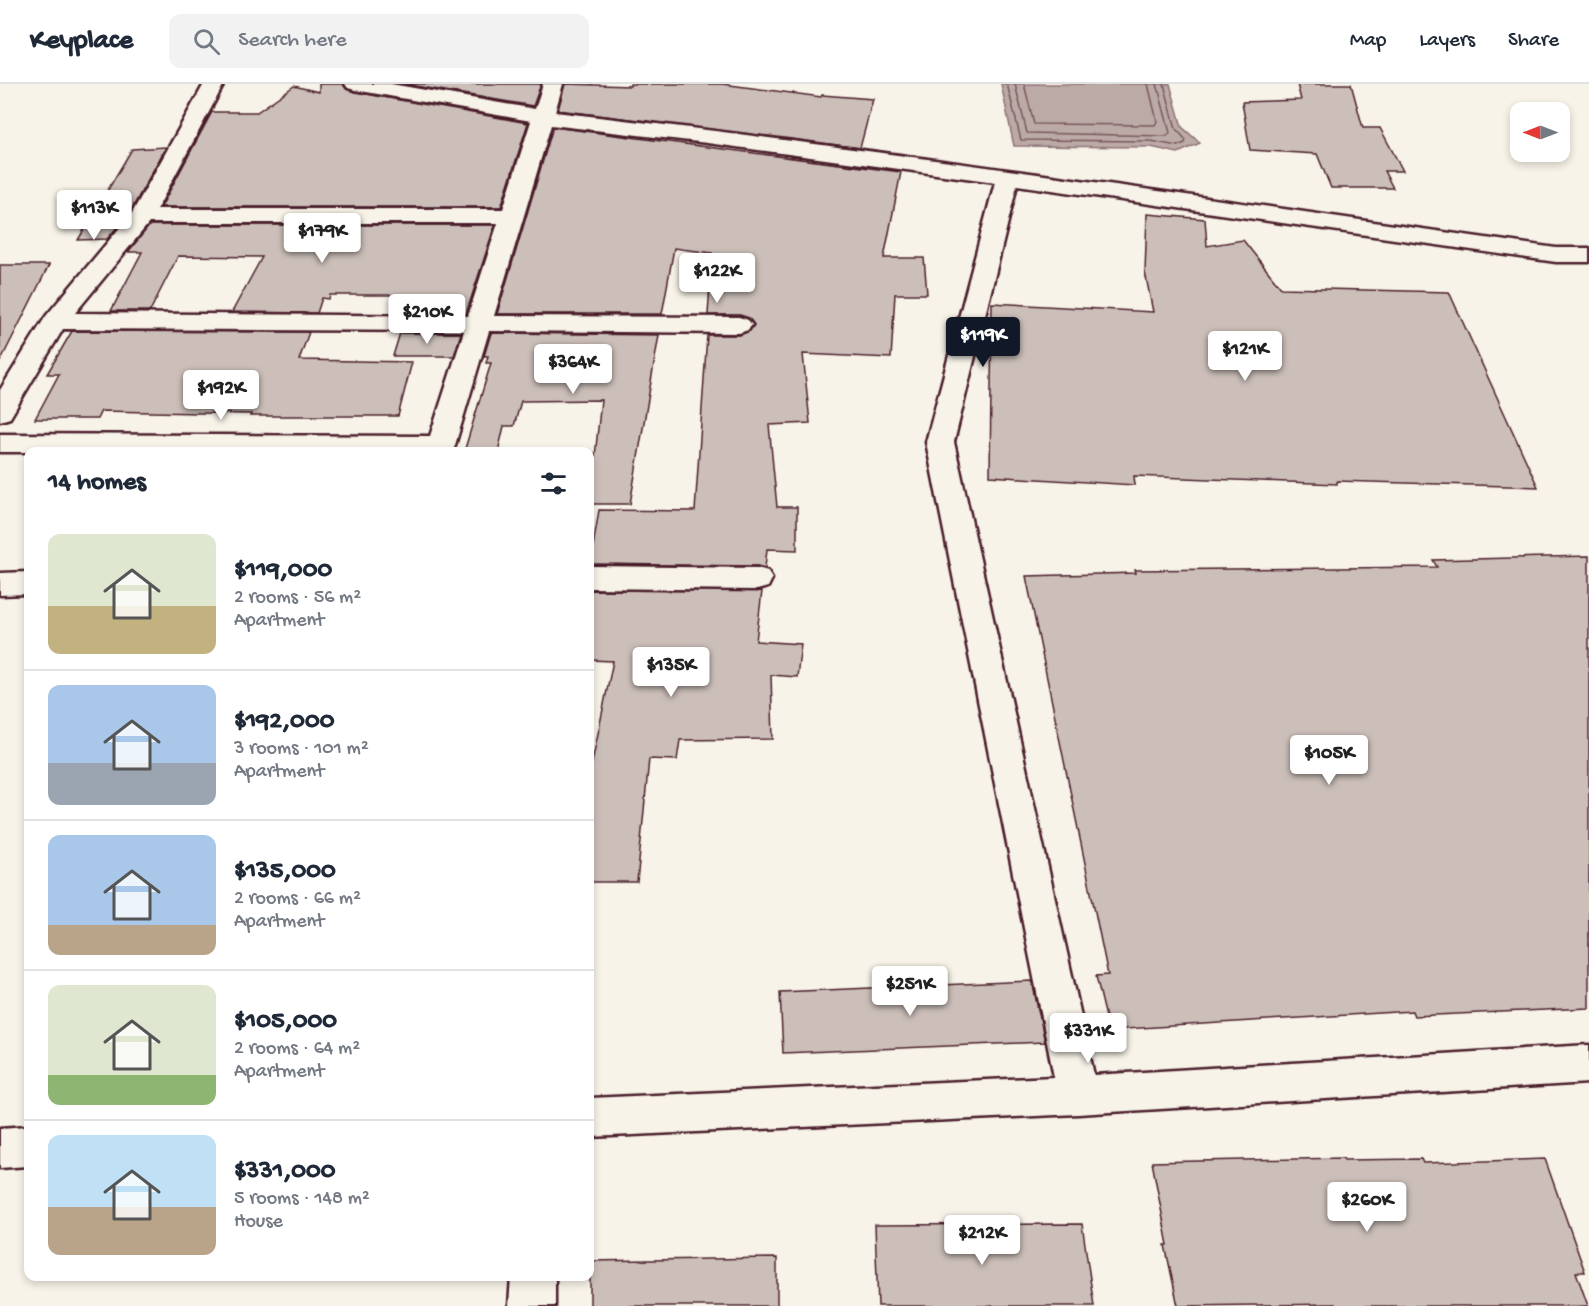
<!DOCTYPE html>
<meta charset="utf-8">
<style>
body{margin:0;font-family:"Gochi Hand",sans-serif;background:#f2f2f3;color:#1f2937;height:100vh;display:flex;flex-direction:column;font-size:22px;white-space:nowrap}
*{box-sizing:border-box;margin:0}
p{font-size:20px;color:#747a83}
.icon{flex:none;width:33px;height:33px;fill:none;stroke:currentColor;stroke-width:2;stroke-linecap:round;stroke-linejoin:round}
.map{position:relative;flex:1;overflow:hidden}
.sheet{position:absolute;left:24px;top:363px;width:570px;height:834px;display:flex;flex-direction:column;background:#fff;border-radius:12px;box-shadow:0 3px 9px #0003}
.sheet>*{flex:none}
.needle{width:39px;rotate:270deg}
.buttons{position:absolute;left:1510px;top:18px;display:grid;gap:12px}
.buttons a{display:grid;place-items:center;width:60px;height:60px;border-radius:12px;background:#fff;box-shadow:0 3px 9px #0003;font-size:30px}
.price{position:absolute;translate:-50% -51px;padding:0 14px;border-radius:6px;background:#fff;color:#222;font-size:20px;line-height:39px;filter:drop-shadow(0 2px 3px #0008)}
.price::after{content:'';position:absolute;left:50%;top:36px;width:18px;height:14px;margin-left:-9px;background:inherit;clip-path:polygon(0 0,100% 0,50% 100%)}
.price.current{background:#111827;color:#fff}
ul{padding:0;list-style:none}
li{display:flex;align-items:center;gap:18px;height:150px;padding:0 24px}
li+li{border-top:2px solid #e0e1e3}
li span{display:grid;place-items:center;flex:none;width:168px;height:120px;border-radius:12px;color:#555}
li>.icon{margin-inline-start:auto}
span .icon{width:72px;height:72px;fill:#fffc;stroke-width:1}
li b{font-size:26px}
h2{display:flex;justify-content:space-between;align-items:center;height:72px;padding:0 24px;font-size:26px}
header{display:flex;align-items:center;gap:36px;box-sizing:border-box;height:84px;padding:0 30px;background:#fff;border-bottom:2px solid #e0e1e3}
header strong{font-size:28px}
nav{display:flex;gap:33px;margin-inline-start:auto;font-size:21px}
.search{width:420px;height:54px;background:#f2f2f3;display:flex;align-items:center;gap:15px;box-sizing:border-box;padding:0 21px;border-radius:12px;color:#747a83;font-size:22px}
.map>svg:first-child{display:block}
.water{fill:#bcaaa7;stroke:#8e7275;stroke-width:1.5}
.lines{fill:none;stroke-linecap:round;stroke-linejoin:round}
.shore{stroke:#78575d;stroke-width:1.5}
.building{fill:#ccbfb9;stroke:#4a1f2b;stroke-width:1.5}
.minor-casing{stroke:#4a1f2b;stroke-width:5}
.minor{fill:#f7f3e8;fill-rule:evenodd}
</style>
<header>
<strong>Keyplace</strong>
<div class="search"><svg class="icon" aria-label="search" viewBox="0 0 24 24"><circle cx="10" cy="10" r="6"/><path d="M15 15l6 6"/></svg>Search here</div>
<nav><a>Map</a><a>Layers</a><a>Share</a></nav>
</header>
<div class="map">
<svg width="1589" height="1222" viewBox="0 0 1589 1222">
<rect width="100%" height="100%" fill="#f7f3e8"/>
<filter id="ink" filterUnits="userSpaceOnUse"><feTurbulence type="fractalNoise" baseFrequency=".0167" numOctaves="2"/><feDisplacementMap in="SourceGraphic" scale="12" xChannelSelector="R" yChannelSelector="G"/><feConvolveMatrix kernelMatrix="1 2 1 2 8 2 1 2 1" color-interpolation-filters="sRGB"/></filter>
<g filter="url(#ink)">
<path class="water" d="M1001 0H1170L1182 43 1200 59 1178 69 1151 63 1014 62Z"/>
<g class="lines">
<path class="shore" d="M1007 0 1021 56 1151 57 1177 62 1185 59 1186 56 1176 45 1164 0
M1015 0 1027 49 1167 52 1170 49 1157 0
M1024 0 1034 40 1155 41 1157 37 1148 0"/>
</g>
<path class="building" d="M319 0H343L346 5 355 8 528 39 501 123H161L212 28H257L294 2 319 8Z
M404 0H541L533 22Z
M565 0 630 2V0H722L821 13 822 11 873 15 860 64 558 26Z
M1297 0H1351L1363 44H1380L1403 87H1384L1393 104H1331L1317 70 1250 66 1242 18 1301 16Z
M553 43 901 88 884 174H924L927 210H895L891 274 803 270 810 339 769 341 777 423H797V466L767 465 765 484 757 482 590 480 599 426 695 427 707 251H740L750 247 754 241 749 234 740 231H708L712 169 674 164 662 230H497Z
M166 63 130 128 107 155 78 156 132 65Z
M1147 130 1205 135 1207 162 1243 156 1281 204 1449 208 1538 403 1337 397V400L1134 392 1135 401 990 392 992 219 1153 228 1145 188Z
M150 141H495L466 230 406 229 412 211H330L329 215 322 214 317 229 232 228 262 173 178 172 150 227H111L142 168H128Z
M0 181H49L0 278Z
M72 247 309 248 299 276 412 278 398 332H250L251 330 101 327 97 335H35L59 290H47Z
M400 249H461L454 272H393Z
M491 249 659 251 630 420H590L601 316 521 317 514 342H504L498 368H464L491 279H486L488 272H484Z
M1589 472V924L1414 932 1412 927 1109 946 1096 892 1108 891 1026 492 1136 489 1135 486 1437 483 1433 476Z
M590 506 762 507 756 557 801 560 797 593 771 591 773 655 680 656 677 676 649 675 637 798H590V688L613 577 590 576Z
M1032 897 1045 958 783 969 780 908Z
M1343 1074 1344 1076 1421 1075 1423 1079 1545 1075 1585 1188H1576L1588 1222H1335V1220L1178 1222 1165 1161H1168L1152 1078Z
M1082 1140 1094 1222H878L875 1141Z
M777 1174V1222H590V1177Z"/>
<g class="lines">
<defs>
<path id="minor" d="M204 0H224L157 125H503L531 37 355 6 348 4 345 0H391L535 25 543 0H563L555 28C890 66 1223 117 1556 164H1589V178H1556L1017 101 954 358 1094 991 1589 961V999L1078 1030 590 1053V1014L1054 993 926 358 995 98 707 59 551 41 494 232 739 233 748 236 752 241 748 246 739 249 489 247 453 368H0V350L430 352 464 247 63 245 10 334 0 337V306L46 232 132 129ZM149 139H498L468 232 75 229Z
M590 482 757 484 768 487 772 495 768 503 757 506 590 504Z
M28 488V510L0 511V489Z
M28 1042V1082L0 1084V1044Z
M511 1192H555V1222H509Z"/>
</defs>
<use href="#minor" class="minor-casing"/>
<use href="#minor" class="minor"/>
</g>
</g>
</svg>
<div class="buttons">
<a><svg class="needle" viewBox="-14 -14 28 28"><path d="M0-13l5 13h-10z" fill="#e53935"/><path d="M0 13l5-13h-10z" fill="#747a83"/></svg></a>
</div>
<b class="price" style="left:94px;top:157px">$113K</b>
<b class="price" style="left:322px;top:180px">$179K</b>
<b class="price" style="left:717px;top:220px">$122K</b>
<b class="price" style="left:427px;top:261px">$210K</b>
<b class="price current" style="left:983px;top:284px">$119K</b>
<b class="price" style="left:1245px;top:298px">$121K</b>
<b class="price" style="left:573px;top:311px">$364K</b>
<b class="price" style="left:221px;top:337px">$192K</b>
<b class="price" style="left:671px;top:614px">$135K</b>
<b class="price" style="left:1329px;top:702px">$105K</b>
<b class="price" style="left:910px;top:933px">$251K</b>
<b class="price" style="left:1088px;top:980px">$331K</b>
<b class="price" style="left:1367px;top:1149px">$260K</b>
<b class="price" style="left:982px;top:1182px">$212K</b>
<section class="sheet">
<h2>14 homes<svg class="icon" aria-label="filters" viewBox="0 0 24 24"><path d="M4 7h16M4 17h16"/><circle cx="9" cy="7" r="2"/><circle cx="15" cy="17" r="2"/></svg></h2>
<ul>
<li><span style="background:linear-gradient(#dfe7d0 60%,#c2b280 0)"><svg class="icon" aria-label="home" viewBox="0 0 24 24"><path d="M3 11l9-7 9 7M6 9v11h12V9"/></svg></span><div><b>$119,000</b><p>2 rooms · 56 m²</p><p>Apartment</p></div></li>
<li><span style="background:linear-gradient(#a9c7e8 65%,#9aa5b1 0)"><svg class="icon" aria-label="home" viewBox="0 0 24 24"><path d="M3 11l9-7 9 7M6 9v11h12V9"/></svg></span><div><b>$192,000</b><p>3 rooms · 101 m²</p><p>Apartment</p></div></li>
<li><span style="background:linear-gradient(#a9c7e8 75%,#b9a48a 0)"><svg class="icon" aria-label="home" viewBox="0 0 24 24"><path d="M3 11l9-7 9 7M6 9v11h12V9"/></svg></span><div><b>$135,000</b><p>2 rooms · 66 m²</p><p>Apartment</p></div></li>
<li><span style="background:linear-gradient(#dfe7d0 75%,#8fb573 0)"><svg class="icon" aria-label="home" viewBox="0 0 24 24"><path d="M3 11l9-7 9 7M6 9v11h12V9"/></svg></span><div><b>$105,000</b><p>2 rooms · 64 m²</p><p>Apartment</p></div></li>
<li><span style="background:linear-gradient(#bfe0f5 60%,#b9a48a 0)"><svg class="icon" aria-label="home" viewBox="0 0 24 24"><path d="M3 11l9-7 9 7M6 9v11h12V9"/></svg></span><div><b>$331,000</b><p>5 rooms · 148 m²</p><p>House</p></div></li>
</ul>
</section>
</div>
